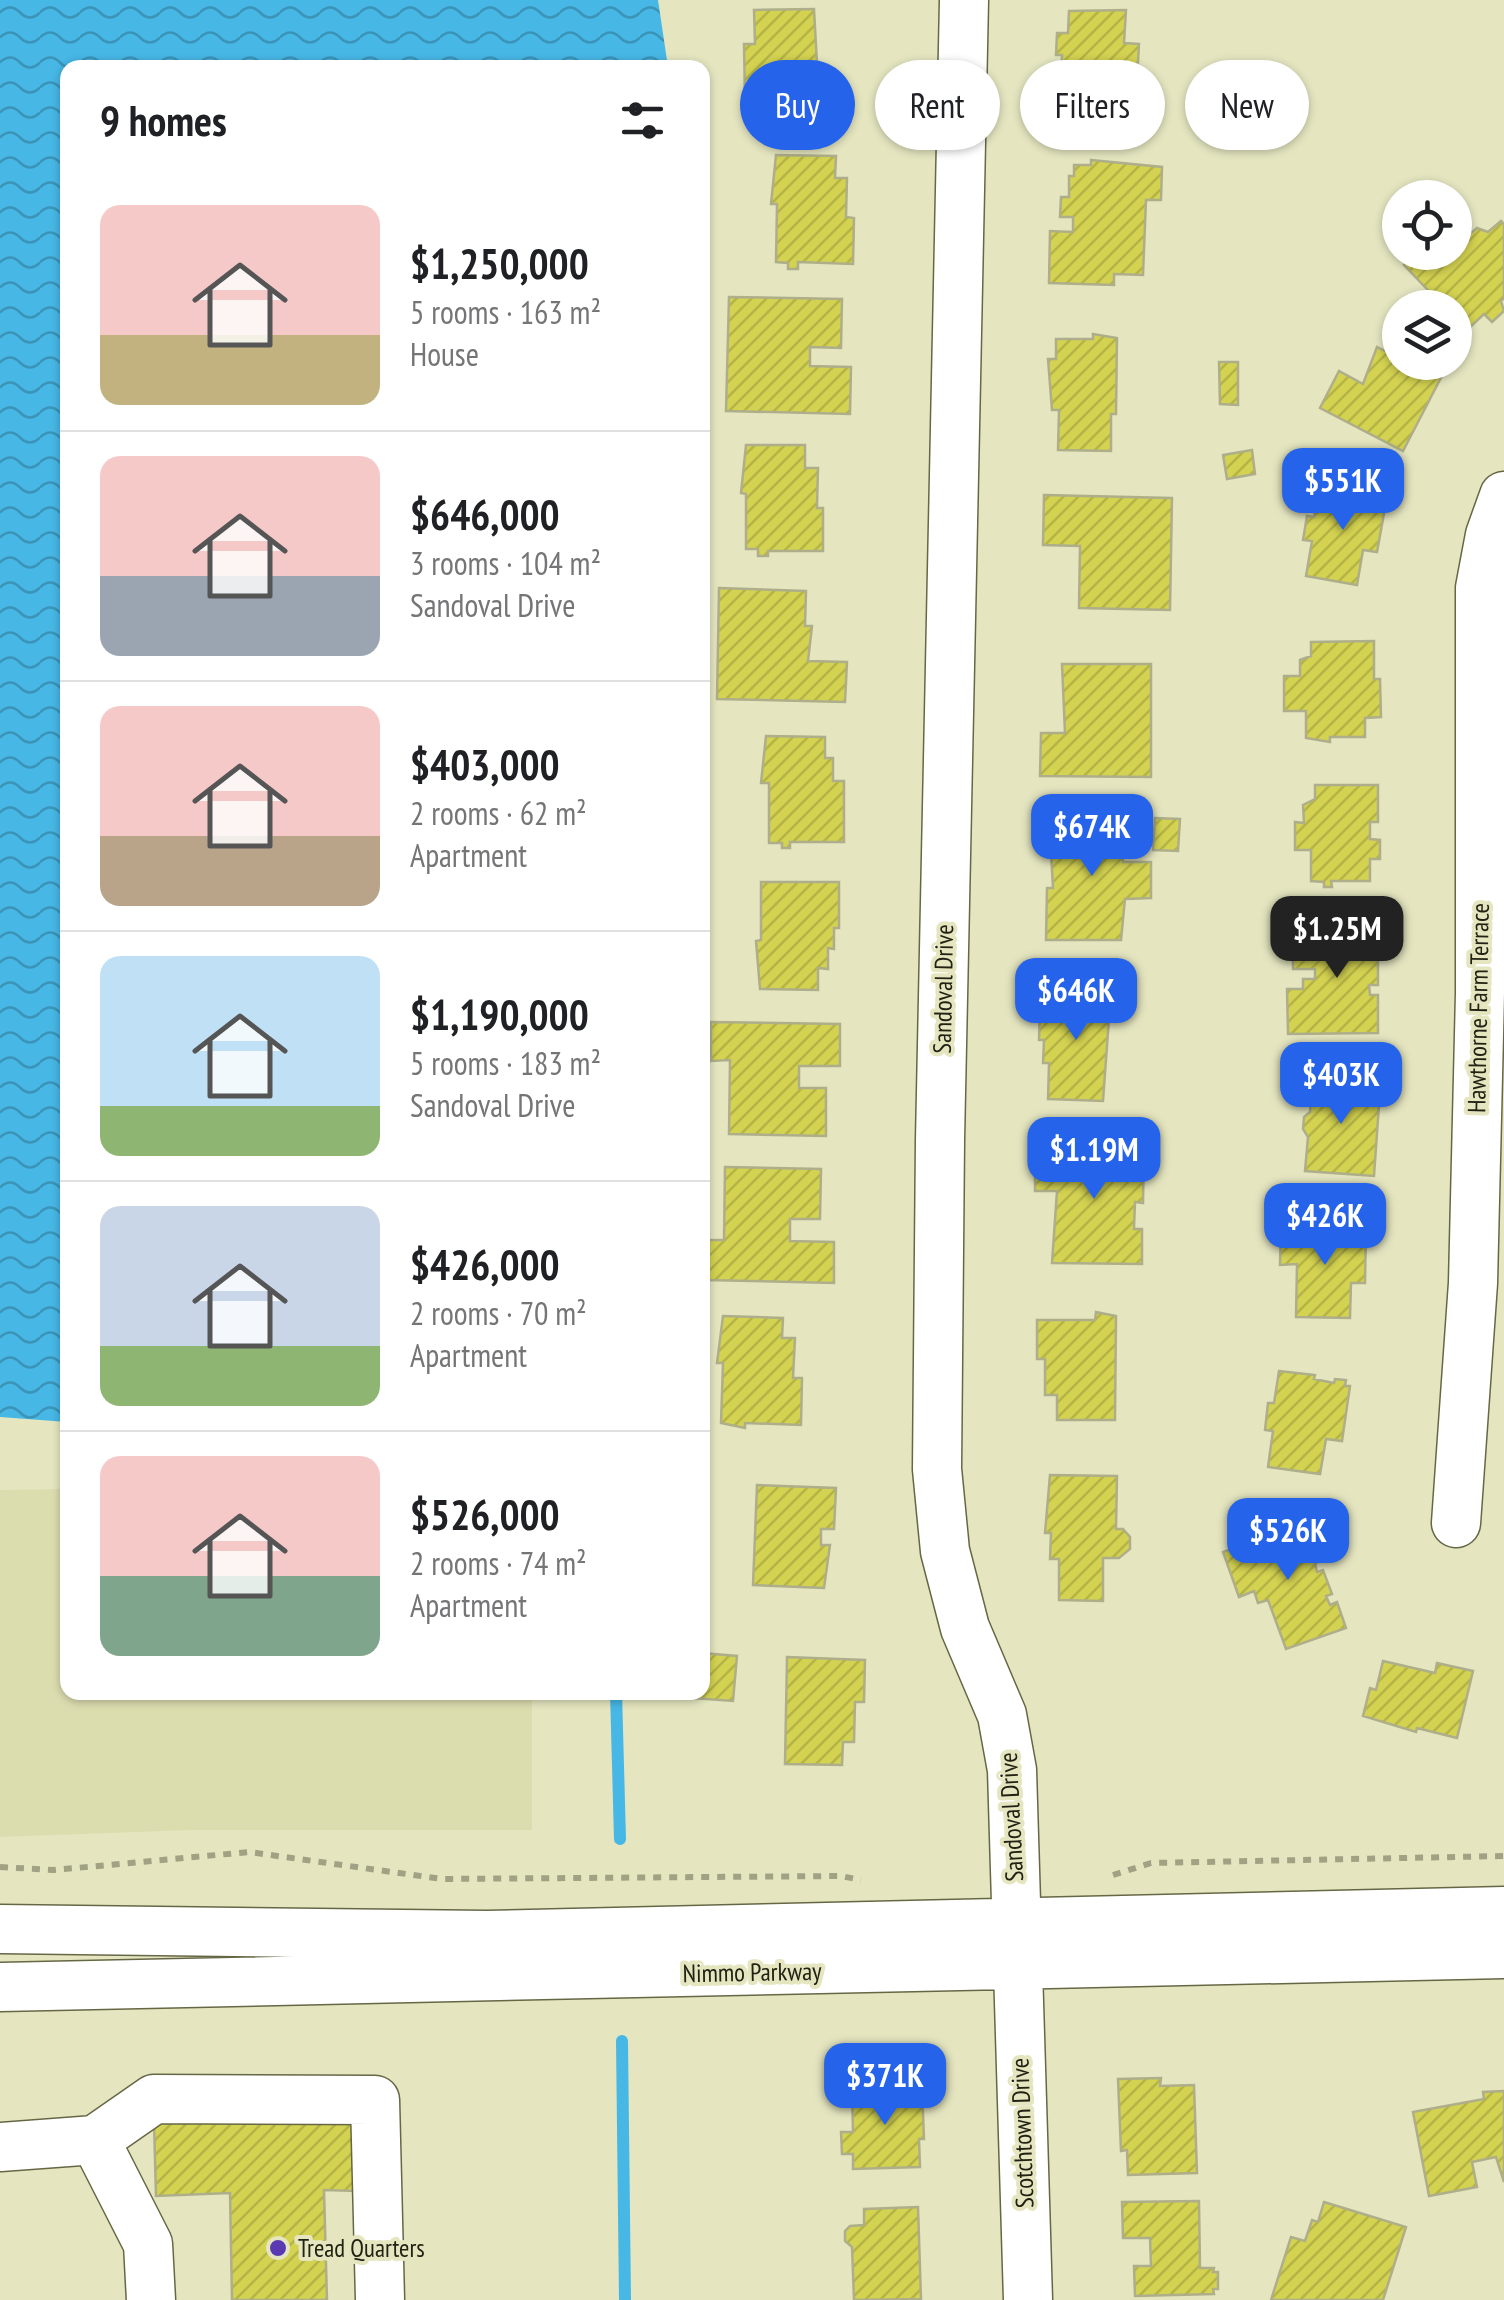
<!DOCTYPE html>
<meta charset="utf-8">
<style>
body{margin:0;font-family:"PT Sans Narrow",sans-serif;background:#f6f6f6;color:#202124;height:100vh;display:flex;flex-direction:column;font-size:38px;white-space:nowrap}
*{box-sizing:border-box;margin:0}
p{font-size:32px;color:#757577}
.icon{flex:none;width:55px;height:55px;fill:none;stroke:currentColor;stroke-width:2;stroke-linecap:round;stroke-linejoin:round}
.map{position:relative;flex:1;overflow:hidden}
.details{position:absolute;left:60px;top:60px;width:650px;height:1640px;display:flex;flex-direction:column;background:#fff;border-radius:20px;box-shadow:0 2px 8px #0004}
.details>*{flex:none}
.banner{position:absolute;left:740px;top:60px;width:612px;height:90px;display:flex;gap:20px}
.tools{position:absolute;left:1382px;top:180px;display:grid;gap:20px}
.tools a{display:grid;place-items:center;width:90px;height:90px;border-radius:50%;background:#fff;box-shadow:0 2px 8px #0004;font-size:50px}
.price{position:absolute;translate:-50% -85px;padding:0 22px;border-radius:20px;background:#2563eb;color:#fff;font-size:32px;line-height:65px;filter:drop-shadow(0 2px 5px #0008)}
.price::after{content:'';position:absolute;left:50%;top:60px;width:30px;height:22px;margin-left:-15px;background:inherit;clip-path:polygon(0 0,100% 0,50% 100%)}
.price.current{background:#222;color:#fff}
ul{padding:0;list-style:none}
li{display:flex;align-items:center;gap:30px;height:250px;padding:0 40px}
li+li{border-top:2px solid #e0e0e0}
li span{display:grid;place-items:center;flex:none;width:280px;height:200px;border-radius:20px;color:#555}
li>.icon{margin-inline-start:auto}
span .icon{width:120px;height:120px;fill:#fffc;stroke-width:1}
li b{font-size:42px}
h2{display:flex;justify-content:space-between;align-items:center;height:120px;padding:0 40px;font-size:42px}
.chip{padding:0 35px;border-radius:45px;background:#fff;box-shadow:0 2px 8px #0004;font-size:35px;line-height:90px}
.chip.current{background:#2563eb;color:#fff}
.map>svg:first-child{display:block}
.built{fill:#dcddaf}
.water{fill:url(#water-waves)}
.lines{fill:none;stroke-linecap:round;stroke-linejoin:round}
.stream{stroke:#47b7e5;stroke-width:12}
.building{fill:url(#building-hatch);stroke:#aeaf8a;stroke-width:2.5}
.minor-casing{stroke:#666745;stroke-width:51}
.path{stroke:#a1a284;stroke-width:6;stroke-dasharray:8 8;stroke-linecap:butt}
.minor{stroke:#fff;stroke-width:48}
.poi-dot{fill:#593ab3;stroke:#e5e6c0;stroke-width:4}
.labels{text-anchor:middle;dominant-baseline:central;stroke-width:8;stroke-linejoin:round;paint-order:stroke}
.street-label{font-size:25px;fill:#222214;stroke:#e5e6c0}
.poi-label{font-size:25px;fill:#222214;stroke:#e5e6c0;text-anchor:start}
</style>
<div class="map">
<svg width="1504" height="2300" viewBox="0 0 1504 2300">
<defs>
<pattern id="water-waves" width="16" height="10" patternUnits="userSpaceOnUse" patternTransform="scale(2.5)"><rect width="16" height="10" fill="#47b7e5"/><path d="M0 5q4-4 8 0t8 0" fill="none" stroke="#3b94b8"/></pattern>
<pattern id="building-hatch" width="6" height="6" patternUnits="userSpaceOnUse" patternTransform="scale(2.5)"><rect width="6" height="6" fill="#d3d251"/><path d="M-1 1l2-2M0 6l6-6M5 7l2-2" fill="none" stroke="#b5b446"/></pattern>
</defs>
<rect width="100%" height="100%" fill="#e5e6c0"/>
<path class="built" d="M67 1489 68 1692 532 1693V1830H192L0 1837V1490Z"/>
<path class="water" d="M0 0H658L668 67 68 68 67 1422 0 1417Z"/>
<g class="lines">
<path class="stream" d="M616 1692 620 1839
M622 2041 625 2300"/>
</g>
<path class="building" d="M814 9 820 117 758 118V102H745L744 44H755L754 10Z
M1126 10 1124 43 1139 44 1137 81 1122 80 1121 117 1069 114 1071 77 1061 76 1062 55H1056L1057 33H1068L1069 11Z
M1230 73 1251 76 1245 114 1225 112Z
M776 155 836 156 835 178H847L846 217 854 218 853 264 798 262V269H788V263L776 262 777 204H771Z
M1091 160 1162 167 1161 200H1146L1143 275 1114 274V285L1049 283 1050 231 1073 232V217H1060L1061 197H1069V176H1074V165H1091Z
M1501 221 1504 224V298L1501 301 1504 311 1492 322 1484 314 1467 330 1455 318V308H1445L1404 265 1417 252H1453L1456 256 1465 246V238L1477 228 1488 232Z
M729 297 842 299 841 348 810 347V366L851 367 850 414 726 411Z
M1093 334 1117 338 1116 414H1111V451L1058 450 1059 410H1052L1048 359H1056V339H1093Z
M1399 341 1400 362H1440L1447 366 1403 451 1320 408 1339 371 1363 384 1377 347 1391 354Z
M1219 362H1238V405L1220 404Z
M746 445H805V468H818L817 508H823V551H768V556H758V549H746V494L741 493Z
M1252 450 1255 474 1227 479 1223 455Z
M1333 482 1343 484 1342 489 1387 497 1377 552 1363 550 1357 585 1306 576 1312 541 1303 540 1307 516 1314 517 1320 486 1332 488Z
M1044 495 1172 498 1170 610 1079 608 1080 546 1043 545Z
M719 588 806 591 805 626H812L808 661 847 662 845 702 717 699Z
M1374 641V679H1380L1381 717 1365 718V737H1330V742L1306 738V711H1284V676H1300V660L1311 656V642Z
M1062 664H1151V777L1040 776 1041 733H1065Z
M766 736 825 737V758H833V781H844V842H790V848H782V843H769V783H761Z
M1315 785H1378V822H1370V839L1380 840V859H1370V881H1331L1332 887H1324V882L1311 881V850H1295V822L1304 823 1303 805 1315 799Z
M1155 818 1180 819 1178 851 1153 850Z
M1049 819 1133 820V846H1123V862H1151V898L1125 899 1121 940H1046L1047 888H1053Z
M761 882H839V928H834V949L828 948V969L818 968V990L760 989 756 941 761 940Z
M1379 922V950H1370V960H1378V985H1369L1370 995H1378V1033L1288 1034 1287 989H1303V979H1315V969H1293V948H1314L1313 923Z
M1047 988 1111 991 1103 1101 1048 1099 1049 1063H1043L1044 1040H1039L1040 1008 1046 1009Z
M711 1022 840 1024V1066H799V1088H826V1136L729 1134 730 1060 711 1061Z
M1313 1072 1338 1074V1081L1370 1083 1369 1104 1379 1105 1374 1176 1305 1171 1308 1137 1303 1129 1304 1117 1310 1112Z
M1035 1147 1144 1148 1143 1203 1135 1202 1134 1229H1142V1264L1052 1263 1057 1191H1035Z
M725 1167 821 1169 820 1219H790V1241L834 1242V1283L705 1280 706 1240H724Z
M1281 1227 1366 1229 1365 1283H1351L1350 1318 1296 1317 1297 1264 1280 1265Z
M1096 1312 1116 1316 1115 1420H1057V1395H1045V1359H1037V1320H1095Z
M723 1316 783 1318 782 1338H795L793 1378H802L801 1425 745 1423V1428L721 1423 723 1363H717Z
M1279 1371 1315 1375 1314 1379 1334 1383 1335 1379 1346 1380 1345 1386H1350L1342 1441 1326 1439 1320 1474 1268 1467 1273 1431 1265 1430 1268 1403H1274Z
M1050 1475 1117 1476 1116 1529H1123L1130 1537V1549L1119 1558H1103V1601L1059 1600V1559H1050L1051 1533H1045Z
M757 1485 836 1488 834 1529H821V1545H830L824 1588 753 1585Z
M1308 1521 1322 1561 1315 1563 1317 1572 1323 1570 1332 1594 1326 1596 1330 1605 1337 1602 1346 1628 1286 1649 1268 1600 1258 1603 1254 1591 1239 1597 1223 1552Z
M702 1653 737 1656 733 1701 693 1698 694 1692H702Z
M787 1657 865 1660 864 1702H855L854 1742H843L842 1765 785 1764Z
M1383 1661 1435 1673 1437 1663 1473 1671 1457 1738 1417 1728 1416 1732 1363 1716 1370 1688 1376 1690Z
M1161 2078 1160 2086 1194 2085 1197 2173 1128 2175 1127 2150 1121 2151 1118 2079Z
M922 2087 924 2139H919L920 2167 853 2169V2154H842L841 2132H853L852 2088Z
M1504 2091V2182L1496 2157 1472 2162 1477 2187 1429 2196 1413 2112 1484 2099 1483 2092Z
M354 2119 356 2191 324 2190 327 2300H232L230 2193 156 2196 154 2123Z
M1199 2201 1200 2268H1214L1213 2272H1218V2289H1213L1214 2294 1135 2296 1134 2266H1151L1150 2238H1123L1122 2202Z
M1324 2202 1406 2227 1383 2300H1271L1291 2237 1305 2241 1312 2220 1318 2222Z
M918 2207 921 2299 854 2300 852 2247 845 2241V2231L850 2226 864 2225V2209Z"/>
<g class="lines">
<defs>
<path id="minor" d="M964 0 940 1140 937 1469 945 1551 965 1628 1002 1715 1012 1770 1028 2300
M1456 1523 1473 1283 1480 993V588L1490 535 1504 496
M0 1929 487 1935 1504 1911
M0 1987 1504 1954
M95 2140 148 2244 151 2300
M0 2147 95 2140 154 2099 375 2100 380 2300"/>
</defs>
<use href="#minor" class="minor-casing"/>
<path class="path" d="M0 1867 54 1870 249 1852 442 1879 841 1876 861 1880
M1113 1875 1151 1863 1504 1856"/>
<use href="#minor" class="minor"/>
</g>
<circle class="poi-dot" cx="278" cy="2248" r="10"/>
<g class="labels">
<g class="street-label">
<text transform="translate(943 989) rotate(-89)">Sandoval Drive</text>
<text transform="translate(1478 1008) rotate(-89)">Hawthorne Farm Terrace</text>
<text transform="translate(1011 1817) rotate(-93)">Sandoval Drive</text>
<text transform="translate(752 1972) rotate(-1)">Nimmo Parkway</text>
<text transform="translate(1022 2133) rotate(-92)">Scotchtown Drive</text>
</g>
<g class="poi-label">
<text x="298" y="2248">Tread Quarters</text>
</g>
</g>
</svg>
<div class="tools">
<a><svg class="icon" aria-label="locate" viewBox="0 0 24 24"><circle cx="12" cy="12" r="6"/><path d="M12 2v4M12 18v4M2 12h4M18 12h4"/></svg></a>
<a><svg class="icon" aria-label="layers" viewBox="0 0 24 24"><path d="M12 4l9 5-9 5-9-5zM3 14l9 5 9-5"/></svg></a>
</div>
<b class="price" style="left:1343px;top:533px">$551K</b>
<b class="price" style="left:1092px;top:879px">$674K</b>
<b class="price current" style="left:1337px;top:981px">$1.25M</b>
<b class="price" style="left:1076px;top:1043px">$646K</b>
<b class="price" style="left:1341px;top:1127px">$403K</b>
<b class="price" style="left:1094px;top:1202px">$1.19M</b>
<b class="price" style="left:1325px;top:1268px">$426K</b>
<b class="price" style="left:1288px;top:1583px">$526K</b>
<b class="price" style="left:885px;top:2128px">$371K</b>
<div class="banner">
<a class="chip current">Buy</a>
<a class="chip">Rent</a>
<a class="chip">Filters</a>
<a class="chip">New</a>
</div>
<section class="details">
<h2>9 homes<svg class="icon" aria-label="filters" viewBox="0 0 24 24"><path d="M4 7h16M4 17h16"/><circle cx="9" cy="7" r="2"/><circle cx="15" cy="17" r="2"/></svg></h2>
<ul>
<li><span style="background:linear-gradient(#f6c9c9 65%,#c2b280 0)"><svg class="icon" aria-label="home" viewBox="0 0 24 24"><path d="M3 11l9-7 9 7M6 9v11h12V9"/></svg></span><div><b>$1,250,000</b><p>5 rooms · 163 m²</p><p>House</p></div></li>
<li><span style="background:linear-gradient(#f6c9c9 60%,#9aa5b1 0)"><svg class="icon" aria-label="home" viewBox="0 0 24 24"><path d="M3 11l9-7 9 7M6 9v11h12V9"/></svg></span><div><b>$646,000</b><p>3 rooms · 104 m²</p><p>Sandoval Drive</p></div></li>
<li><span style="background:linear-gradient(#f6c9c9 65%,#b9a48a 0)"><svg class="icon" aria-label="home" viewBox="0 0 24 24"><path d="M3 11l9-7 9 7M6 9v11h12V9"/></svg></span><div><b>$403,000</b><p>2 rooms · 62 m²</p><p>Apartment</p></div></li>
<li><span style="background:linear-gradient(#bfe0f5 75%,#8fb573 0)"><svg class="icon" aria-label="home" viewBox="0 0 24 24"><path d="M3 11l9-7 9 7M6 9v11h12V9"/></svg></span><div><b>$1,190,000</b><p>5 rooms · 183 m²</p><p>Sandoval Drive</p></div></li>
<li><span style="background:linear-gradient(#c9d6e8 70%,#8fb573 0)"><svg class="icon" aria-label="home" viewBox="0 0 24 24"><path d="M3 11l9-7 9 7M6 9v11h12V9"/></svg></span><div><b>$426,000</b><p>2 rooms · 70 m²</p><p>Apartment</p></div></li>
<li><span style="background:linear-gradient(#f6c9c9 60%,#7fa58c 0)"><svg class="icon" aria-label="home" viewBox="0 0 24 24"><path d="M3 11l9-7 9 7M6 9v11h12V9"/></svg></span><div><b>$526,000</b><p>2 rooms · 74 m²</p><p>Apartment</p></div></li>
</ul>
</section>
</div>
